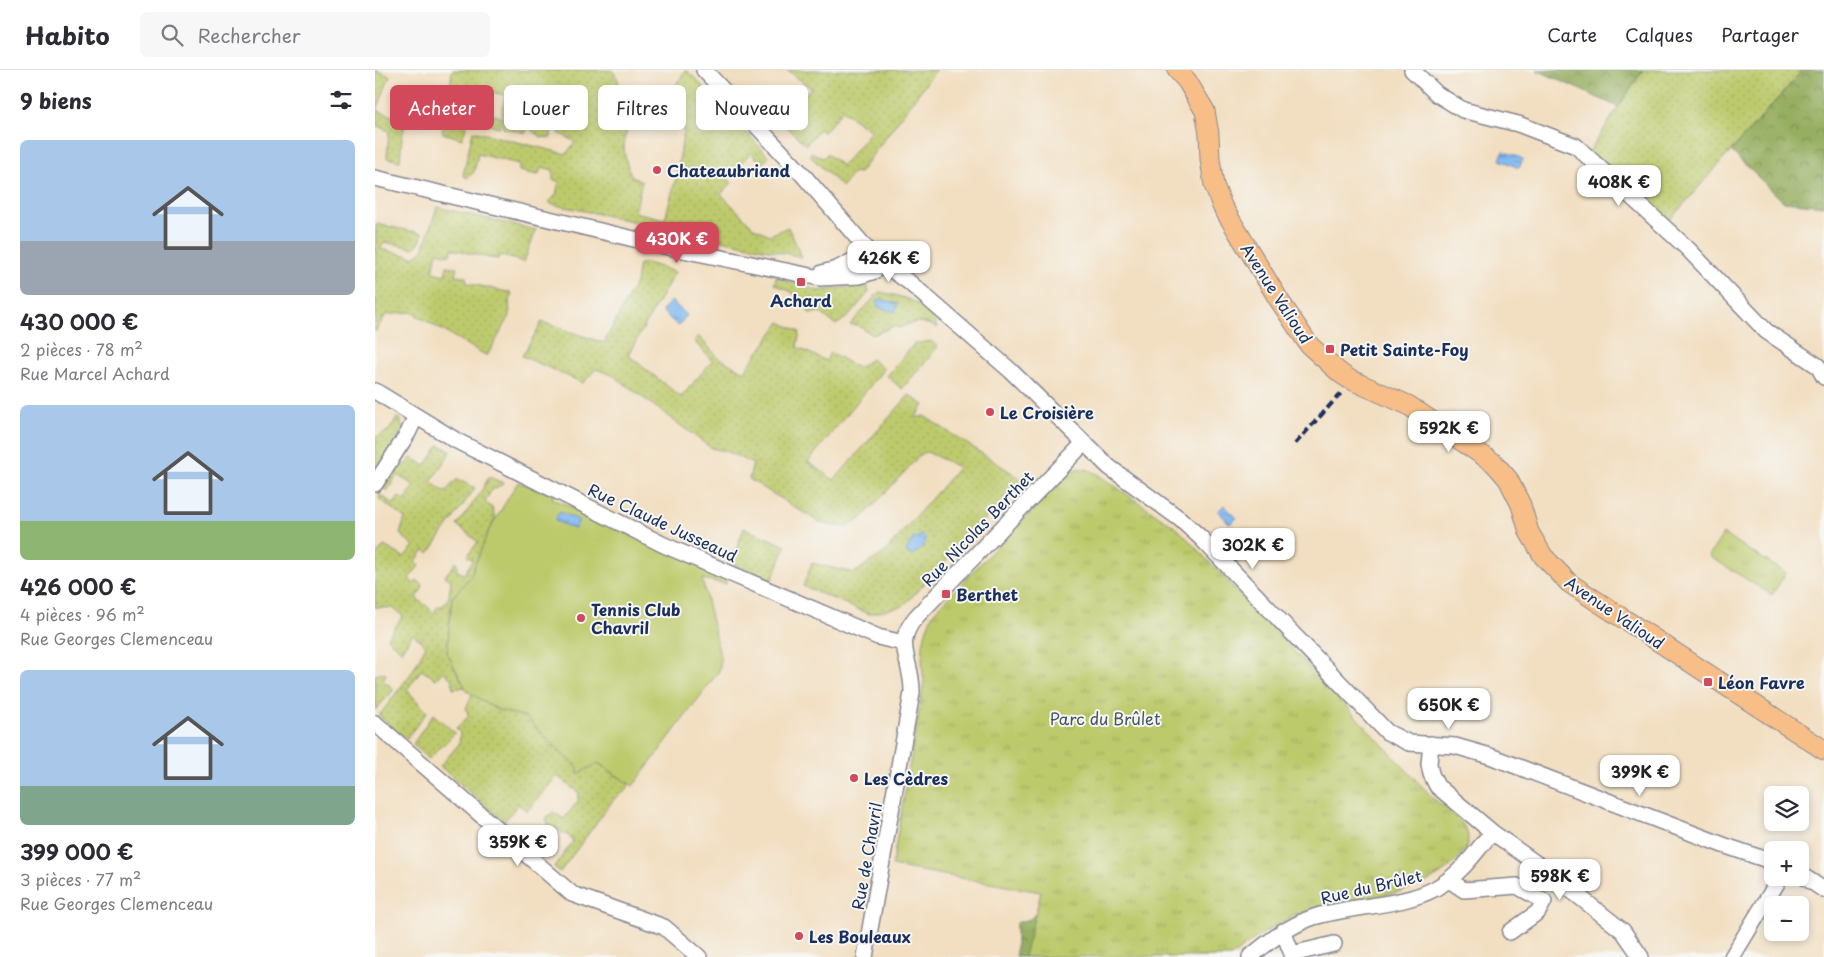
<!DOCTYPE html>
<html lang="fr">
<meta charset="utf-8">
<style>
body{margin:0;font-family:"Playpen Sans",sans-serif;background:#f7f7f7;color:#2b2b33;height:100vh;display:flex;flex-direction:column;font-size:19px;white-space:nowrap}
*{box-sizing:border-box;margin:0}
p{font-size:16px;color:#7c7c81}
.icon{flex:none;width:28px;height:28px;fill:none;stroke:currentColor;stroke-width:2;stroke-linecap:round;stroke-linejoin:round}
.map{position:relative;flex:1;overflow:hidden}
.panel{display:flex;flex-direction:column;background:#fff;width:375px}
.panel>*{flex:none}
.hud{position:absolute;left:15px;top:15px;width:475px;height:45px;display:flex;gap:10px}
.buttons{position:absolute;left:1389px;top:716px;display:grid;gap:10px}
.buttons a{display:grid;place-items:center;width:45px;height:45px;border-radius:8px;background:#fff;box-shadow:0 2px 8px #0003;font-size:25px}
.price{position:absolute;translate:-50% -42px;padding:0 11px;border-radius:10px;background:#fff;color:#222;font-size:16px;line-height:32px;filter:drop-shadow(0 1px 2px #0008)}
.price::after{content:'';position:absolute;left:50%;top:30px;width:15px;height:11px;margin-left:-8px;background:inherit;clip-path:polygon(0 0,100% 0,50% 100%)}
.price.selected{background:#d1495b;color:#fff}
ul{padding:0;list-style:none}
li{display:grid;align-content:center;gap:10px;height:265px;padding:0 20px}
li span{display:grid;place-items:center;height:155px;border-radius:8px;color:#555}
li>.icon{margin-inline-start:auto}
span .icon{width:90px;height:90px;fill:#fffc;stroke-width:1}
li b{font-size:21px}
h2{display:flex;justify-content:space-between;align-items:center;height:60px;padding:0 20px;font-size:21px}
.pill{padding:0 18px;border-radius:8px;background:#fff;box-shadow:0 2px 8px #0003;font-size:18px;line-height:45px}
.pill.selected{background:#d1495b;color:#fff}
header{display:flex;align-items:center;gap:30px;box-sizing:border-box;height:70px;padding:0 25px;background:#fff;border-bottom:1px solid #e1e1e2}
header strong{font-size:24px}
nav{display:flex;gap:28px;margin-inline-start:auto;font-size:18px}
.search{width:350px;height:45px;background:#f7f7f7;display:flex;align-items:center;gap:12px;box-sizing:border-box;padding:0 18px;border-radius:8px;color:#7c7c81;font-size:19px}
main{display:flex;flex:1;min-height:0}
.map>svg:first-child{display:block}
.grass{fill:url(#grass-dots);stroke:#6c7c65}
.forest{fill:url(#forest-crowns);stroke:#586e5f}
.park{fill:url(#park-tufts);stroke:#6c7c65}
.pitch{fill:#bdca6c;stroke:#6c7c65}
.water{fill:url(#water-ripples);stroke:#4c73a6}
.lines{fill:none;stroke-linecap:round;stroke-linejoin:round}
.minor-casing{stroke:#86868f;stroke-width:18}
.major-casing{stroke:#86868f;stroke-width:21}
.minor{stroke:#fff;stroke-width:15}
.major{stroke:#f7be88;stroke-width:19}
.rail{stroke:#1b2f5e;stroke-width:4;stroke-dasharray:8 4;stroke-linecap:butt}
.poi-dot{fill:#d1495b;stroke:#f6f6f2;stroke-width:2}
.labels{text-anchor:middle;dominant-baseline:central;stroke-width:4;stroke-linejoin:round;paint-order:stroke}
.poi-label{font-size:16px;font-weight:bold;fill:#1b2f5e;stroke:#f6f6f2;text-anchor:start}
.street-label{font-size:16px;fill:#1b2f5e;stroke:#f6f6f2}
.park-label{font-size:16px;fill:#445662;stroke:#f6f6f2}
</style>
<header>
<strong>Habito</strong>
<div class="search"><svg class="icon" aria-label="search" viewBox="0 0 24 24"><circle cx="10" cy="10" r="6"/><path d="M15 15l6 6"/></svg>Rechercher</div>
<nav><a>Carte</a><a>Calques</a><a>Partager</a></nav>
</header>
<main>
<section class="panel">
<h2>9 biens<svg class="icon" aria-label="filters" viewBox="0 0 24 24"><path d="M4 7h16M4 17h16"/><circle cx="9" cy="7" r="2"/><circle cx="15" cy="17" r="2"/></svg></h2>
<ul>
<li><span style="background:linear-gradient(#a9c7e8 65%,#9aa5b1 0)"><svg class="icon" aria-label="home" viewBox="0 0 24 24"><path d="M3 11l9-7 9 7M6 9v11h12V9"/></svg></span><div><b>430 000 €</b><p>2 pièces · 78 m²</p><p>Rue Marcel Achard</p></div></li>
<li><span style="background:linear-gradient(#a9c7e8 75%,#8fb573 0)"><svg class="icon" aria-label="home" viewBox="0 0 24 24"><path d="M3 11l9-7 9 7M6 9v11h12V9"/></svg></span><div><b>426 000 €</b><p>4 pièces · 96 m²</p><p>Rue Georges Clemenceau</p></div></li>
<li><span style="background:linear-gradient(#a9c7e8 75%,#7fa58c 0)"><svg class="icon" aria-label="home" viewBox="0 0 24 24"><path d="M3 11l9-7 9 7M6 9v11h12V9"/></svg></span><div><b>399 000 €</b><p>3 pièces · 77 m²</p><p>Rue Georges Clemenceau</p></div></li>
</ul>
</section>
<div class="map">
<svg width="1449" height="887" viewBox="0 0 1449 887">
<defs>
<pattern id="grass-dots" width="8" height="8" patternUnits="userSpaceOnUse" patternTransform="scale(1.25)"><rect width="8" height="8" fill="#bdca6c"/><path d="M2 2h.1M6 6h.1" fill="none" stroke="#a2ae60" stroke-width="1.8" stroke-linecap="round"/></pattern>
<pattern id="forest-crowns" width="20" height="18" patternUnits="userSpaceOnUse" patternTransform="scale(1.25)"><rect width="20" height="18" fill="#96ae60"/><path d="M2 6a3 3 0 1 1 6 0M12 15a3 3 0 1 1 6 0" fill="none" stroke="#7a8e52"/></pattern>
<pattern id="park-tufts" width="24" height="20" patternUnits="userSpaceOnUse" patternTransform="scale(1.25)"><rect width="24" height="20" fill="#bdca6c"/><path d="M3 7l-1-3M5 7V3M7 7l1-3M15 17l-1-3M17 17v-4M19 17l1-3" fill="none" stroke="#a2ae60"/></pattern>
<pattern id="water-ripples" width="26" height="14" patternUnits="userSpaceOnUse" patternTransform="scale(1.25)"><rect width="26" height="14" fill="#7eb7ef"/><path d="M2 4q2-2 4 0t4 0M15 11q2-2 4 0t4 0" fill="none" stroke="#6695c5"/></pattern>
</defs>
<rect width="100%" height="100%" fill="#f6f6f2"/>
<filter id="ink" filterUnits="userSpaceOnUse"><feTurbulence type="fractalNoise" baseFrequency=".02" numOctaves="2"/><feDisplacementMap in="SourceGraphic" scale="10" xChannelSelector="R" yChannelSelector="G"/><feConvolveMatrix kernelMatrix="1 2 1 2 8 2 1 2 1" color-interpolation-filters="sRGB"/></filter>
<filter id="wash" filterUnits="userSpaceOnUse"><feTurbulence type="fractalNoise" baseFrequency=".0096" numOctaves="4" result="noise"/><feDisplacementMap in="SourceGraphic" scale="20" xChannelSelector="R" yChannelSelector="G"/><feGaussianBlur stdDeviation="1.12" result="paint"/><feColorMatrix in="noise" values="0 0 0 0 0 0 0 0 0 0 0 0 0 0 0 0 0 1.4 0 .05"/><feComposite in="paint" operator="in"/></filter>
<g filter="url(#wash)">
<rect width="100%" height="100%" fill="#f2dec0"/>
<path class="grass" d="M0 0 15 6 2 40 31 52 27 67 25 91 12 88 14 61 0 55Z
M77 0H237C246 12 245 15 238 28L261 49 259 56 254 57C245 73 250 91 257 107L267 111 260 142 290 149 302 104 309 59 282 46 291 29 311 0 327 15 394 87 387 94 376 83 359 100 361 102 353 109 357 113 346 124 379 158 395 165 413 157 427 187 176 134 174 132 181 125 184 111 178 110V100L167 97 163 105 144 101V94L103 84 99 102 92 108 88 105 98 61 191 84 200 72 184 63 186 55 209 61 213 45 182 38 178 43 176 68 166 67 157 61 163 42 169 43 172 30 144 24 142 31H140L138 42 153 46 155 50 151 63 128 58 127 42 130 25 102 19 94 38 126 47 125 57 93 52 87 69 68 63 67 62 73 37Z
M412 0H561L484 103 479 102 467 117 435 86 436 82 448 88 452 84 467 96 496 61 467 40 449 63 444 59 431 75 405 51 436 18Z
M1268 0H1428L1291 154 1214 82Z
M62 137 161 160 149 192 124 185 123 189 115 188 77 179 75 185 62 182 58 202 70 205 72 196 82 198 80 205 91 207 92 213 137 223 134 231 135 246 112 286 36 242 11 245 0 262 1 154 47 163 46 171 39 178 10 172 5 179 39 187 48 180Z
M273 193 300 202 253 285 306 327 337 291 319 271 323 266 344 288 369 302 405 252 425 262 422 277 451 291 455 282 483 298 496 289 509 299 433 392 459 410 534 325 549 335 540 348 549 346 648 410 528 536 494 544 428 516 437 493 479 503 510 482 584 397 552 382 546 384 486 449 472 457 451 455 444 452 374 409 378 394 351 381 336 378 239 306 221 299 208 313 147 286 167 252 229 273 261 212 264 194Z
M401 207 443 221 492 215 494 222 474 246 461 255 444 242 435 244C424 226 419 222 399 214Z
M504 222C528 226 554 233 562 258 545 250 540 251 524 258L519 256 498 265 482 255H475Z
M556 271 563 277 527 319 512 306 539 274Z
M22 348 25 349 28 359 0 404V365L2 367 14 360Z
M64 375 76 381 56 412 70 422 82 409 100 418 54 483 49 480 40 492 45 495 34 508 38 514 42 510 48 515 47 519 41 528 54 538 58 544 63 536H68L74 527 76 510 70 506 81 492 83 495 81 500 89 504 98 490 92 486 103 472 82 455 104 425 114 407 129 413 116 421 110 432 118 439 120 449 114 460 95 507 77 528 72 583 90 617 78 619 77 610 68 601 61 609 46 600 32 620 52 642 31 669 4 646 37 602 51 576 38 564 26 581 12 568 28 546 17 538 0 537V487L9 476 29 487 39 476 25 464 30 448 4 429 5 425 19 434 24 427 30 431 39 415 22 405 12 421 8 418 24 394 29 396 35 389 38 388 50 396Z
M369 458 411 476 397 510 356 493Z
M6 602 11 604 8 611 17 617 18 621 0 640V605L4 604Z
M97 624 121 639 151 647 183 680 203 697 223 693 254 714 252 720 239 729 185 802 179 797 198 771 195 767 173 754 171 748 178 742 189 749 203 731 204 723 182 706 152 741 143 734 129 752 65 696 84 674 85 663 81 658 94 646 91 639Z
M58 644 80 663 54 689 38 674Z"/>
<path class="forest" d="M1162 0H1268L1243 37Z
M1428 0H1449V136L1409 132 1356 81Z
M663 841 681 887H641V853L655 849Z"/>
<path class="park" d="M703 399H712L722 404 803 459 1059 729C1080 745 1109 763 1082 790 1041 831 995 822 944 837 911 847 882 865 856 887H649L666 822 517 796 549 612C545 587 547 564 559 542L689 407 697 400Z
M1348 464 1411 503 1397 525 1334 486Z"/>
<path class="pitch" d="M143 412 178 425V429L352 506 351 514 327 509 346 590 344 601 258 716 223 693 203 704V697L183 680 151 647 123 640 92 621 72 583 77 528 95 507 114 460Z"/>
<path class="water" d="M1128 81 1148 89 1144 98 1125 90Z
M506 229 523 234 520 242 503 237 502 231Z
M296 231 312 245 303 256 287 241Z
M849 435 862 448 855 454 843 441Z
M184 442 204 450 200 459 180 451Z
M546 465 549 466 551 468 548 477 538 485 533 484 531 481 537 470Z"/>
</g>
<g filter="url(#ink)">
<g class="lines">
<defs>
<path id="minor" d="M329 0 428 105 491 178 495 187
M1037 0 1062 24 1088 40 1143 54 1201 76 1313 179 1391 261 1443 296 1449 307
M0 108 293 177 445 208 485 206 500 201
M510 195 535 213 636 301 734 397 805 449 826 468 1012 662 1034 673 1080 676 1115 686 1348 775 1398 792
M447 203 462 199 485 187 494 189
M0 321 82 371 289 475 503 567 528 573
M0 414 33 363 41 346
M0 653 197 824 289 857 324 887
M1056 674 1054 694 1056 704 1062 716 1117 762 1169 799 1248 861 1266 887
M1425 804 1449 820
M1074 810 1089 820 1142 816 1169 831 1163 842 1135 862
M908 861 917 884 959 874
M490 887 537 623C538 590 517 575 541 547L709 373
M875 887C894 871 915 855 939 847 977 835 1027 837 1061 818 1085 805 1100 783 1117 762
M1357 887 1405 808"/>
<path id="major" d="M802 0 812 11 830 41 834 64 835 89 839 115 847 136 904 230 934 275 965 303 974 309 1033 335 1119 393 1133 409 1146 435 1154 462 1168 486 1194 513 1449 680"/>
</defs>
<use href="#minor" class="minor-casing"/>
<use href="#major" class="major-casing"/>
<use href="#minor" class="minor"/>
<use href="#major" class="major"/>
<path class="rail" d="M920 374 967 322"/>
</g>
</g>
<g class="poi-dot">
<circle cx="282" cy="100" r="5"/>
<rect x="421" y="207" width="10" height="10" rx="2.5"/>
<rect x="950" y="274" width="10" height="10" rx="2.5"/>
<circle cx="615" cy="342" r="5"/>
<rect x="566" y="519" width="10" height="10" rx="2.5"/>
<circle cx="206" cy="548" r="5"/>
<rect x="1328" y="607" width="10" height="10" rx="2.5"/>
<circle cx="479" cy="708" r="5"/>
<circle cx="424" cy="866" r="5"/>
</g>
<g class="labels">
<g class="poi-label">
<text x="292" y="100">Chateaubriand</text>
<text x="426" y="230" text-anchor="middle">Achard</text>
<text x="965" y="279">Petit Sainte-Foy</text>
<text x="625" y="342">Le Croisière</text>
<text x="581" y="524">Berthet</text>
<text x="216" y="539">Tennis Club<tspan x="216" dy="18">Chavril</tspan></text>
<text x="1343" y="612">Léon Favre</text>
<text x="489" y="708">Les Cèdres</text>
<text x="434" y="866">Les Bouleaux</text>
</g>
<g class="street-label">
<text transform="translate(902 223) rotate(57)">Avenue Valioud</text>
<text transform="translate(288 452) rotate(25)">Rue Claude Jusseaud</text>
<text transform="translate(602 458) rotate(-46)">Rue Nicolas Berthet</text>
<text transform="translate(1240 542) rotate(34)">Avenue Valioud</text>
<text transform="translate(491 786) rotate(-80)">Rue de Chavril</text>
<text transform="translate(996 816) rotate(-13)">Rue du Brûlet</text>
</g>
<g class="park-label">
<text x="730" y="648">Parc du Brûlet</text>
</g>
</g>
</svg>
<div class="buttons">
<a><svg class="icon" aria-label="layers" viewBox="0 0 24 24"><path d="M12 4l9 5-9 5-9-5zM3 14l9 5 9-5"/></svg></a>
<a>+</a>
<a>−</a>
</div>
<b class="price" style="left:1244px;top:137px">408K €</b>
<b class="price selected" style="left:302px;top:194px">430K €</b>
<b class="price" style="left:514px;top:213px">426K €</b>
<b class="price" style="left:1074px;top:383px">592K €</b>
<b class="price" style="left:878px;top:500px">302K €</b>
<b class="price" style="left:1074px;top:660px">650K €</b>
<b class="price" style="left:1265px;top:727px">399K €</b>
<b class="price" style="left:143px;top:797px">359K €</b>
<b class="price" style="left:1185px;top:831px">598K €</b>
<div class="hud">
<a class="pill selected">Acheter</a>
<a class="pill">Louer</a>
<a class="pill">Filtres</a>
<a class="pill">Nouveau</a>
</div>
</div>
</main>
